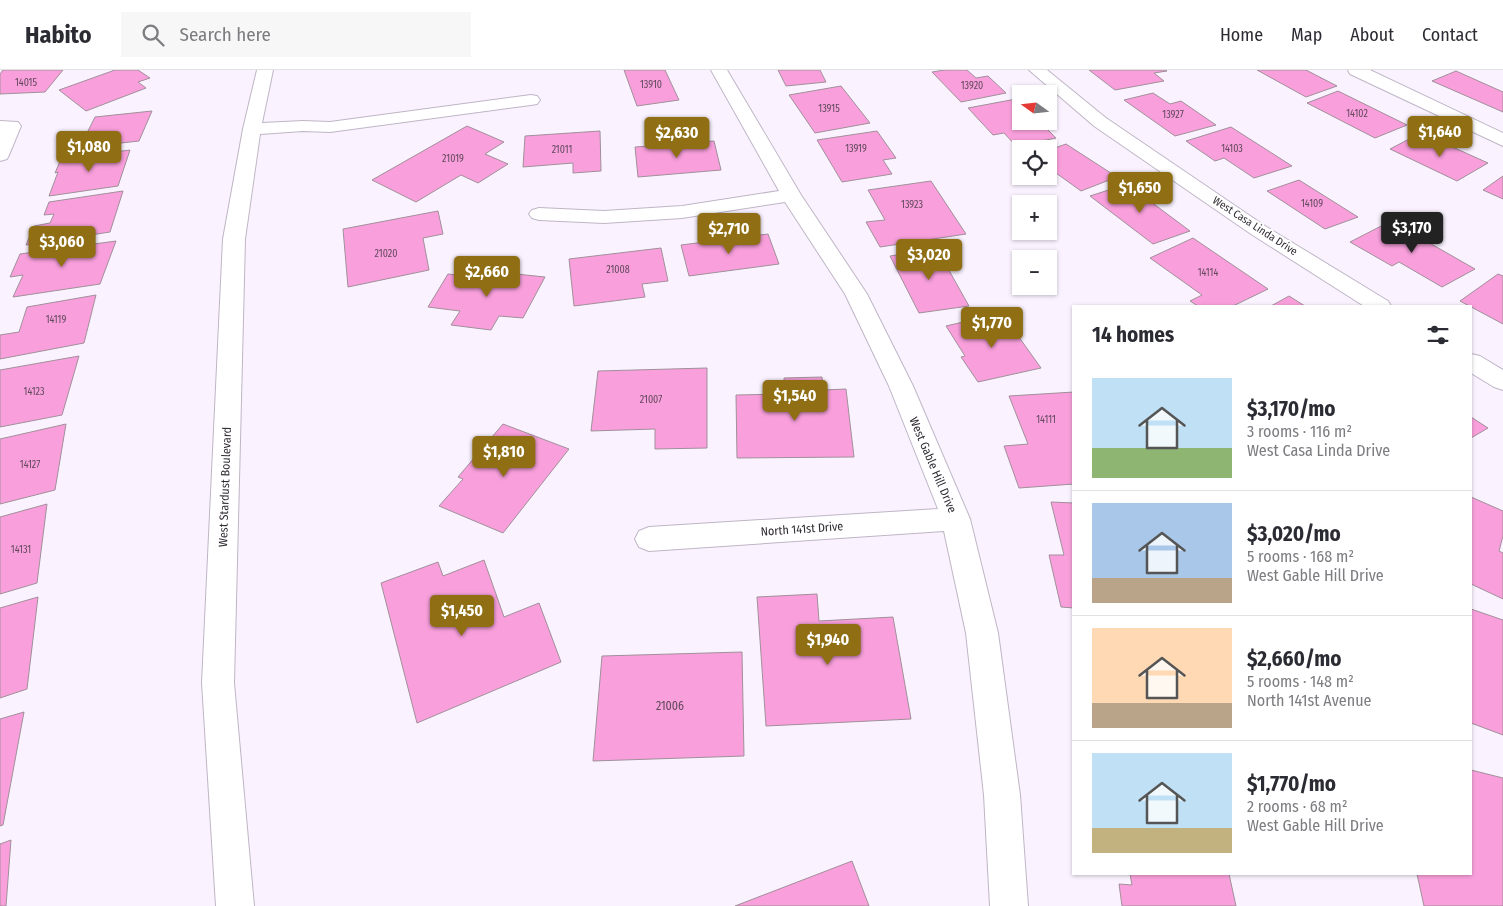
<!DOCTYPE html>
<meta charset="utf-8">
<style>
body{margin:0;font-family:"Fira Sans Condensed",sans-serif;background:#f7f7f7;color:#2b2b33;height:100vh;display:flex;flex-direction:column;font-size:19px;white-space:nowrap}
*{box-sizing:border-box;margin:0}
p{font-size:16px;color:#7c7c81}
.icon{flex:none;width:28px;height:28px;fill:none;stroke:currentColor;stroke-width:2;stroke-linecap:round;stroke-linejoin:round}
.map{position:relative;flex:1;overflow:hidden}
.sheet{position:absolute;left:1072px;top:235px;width:400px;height:570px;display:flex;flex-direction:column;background:#fff;border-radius:0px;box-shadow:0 1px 4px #0004}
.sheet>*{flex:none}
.needle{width:32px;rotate:285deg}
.tools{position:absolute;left:1012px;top:15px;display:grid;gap:10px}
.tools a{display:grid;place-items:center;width:45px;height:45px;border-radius:0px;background:#fff;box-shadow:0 1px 4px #0004;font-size:25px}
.price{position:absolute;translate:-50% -42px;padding:0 11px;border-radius:5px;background:#906f14;color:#fff;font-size:16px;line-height:32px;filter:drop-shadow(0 1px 2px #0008)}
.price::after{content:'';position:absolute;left:50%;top:30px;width:15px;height:11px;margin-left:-8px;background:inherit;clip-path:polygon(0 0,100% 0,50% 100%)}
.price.current{background:#222;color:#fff}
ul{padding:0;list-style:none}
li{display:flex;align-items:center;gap:15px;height:125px;padding:0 20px}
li+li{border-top:1px solid #e1e1e2}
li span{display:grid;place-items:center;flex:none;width:140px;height:100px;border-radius:0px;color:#555}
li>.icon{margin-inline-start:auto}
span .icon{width:60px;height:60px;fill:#fffc;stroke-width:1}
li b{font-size:21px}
h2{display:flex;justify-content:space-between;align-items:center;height:60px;padding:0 20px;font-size:21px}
header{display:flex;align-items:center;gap:30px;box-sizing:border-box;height:70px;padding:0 25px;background:#fff;border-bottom:1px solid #e1e1e2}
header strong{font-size:24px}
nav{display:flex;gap:28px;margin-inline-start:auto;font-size:18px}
.search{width:350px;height:45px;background:#f7f7f7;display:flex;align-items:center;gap:12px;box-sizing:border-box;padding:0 18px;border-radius:0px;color:#7c7c81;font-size:19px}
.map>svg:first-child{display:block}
.building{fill:#f9a0dc;stroke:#a18f9a}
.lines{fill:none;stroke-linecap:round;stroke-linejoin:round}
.minor-casing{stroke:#bfb5c6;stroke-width:2}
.minor{fill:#fff;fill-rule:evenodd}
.labels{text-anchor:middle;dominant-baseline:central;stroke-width:4;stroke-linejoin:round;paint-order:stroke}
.number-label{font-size:10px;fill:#62495d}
.far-street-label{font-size:11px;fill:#302c33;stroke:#fff}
.street-label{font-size:12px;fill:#302c33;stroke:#fff}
.near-number-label{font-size:12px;fill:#62495d}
</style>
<header>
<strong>Habito</strong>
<div class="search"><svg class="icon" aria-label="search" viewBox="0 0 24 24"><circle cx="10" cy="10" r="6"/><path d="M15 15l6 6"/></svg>Search here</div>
<nav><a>Home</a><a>Map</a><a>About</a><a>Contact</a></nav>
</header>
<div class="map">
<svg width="1503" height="836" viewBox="0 0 1503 836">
<rect width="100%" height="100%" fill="#faf3ff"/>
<path class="building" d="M3 0H63L45 22 0 24V4Z
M115 0H138L150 8 138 12 146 18 86 41 59 20Z
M624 0H665L679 30 637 36Z
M778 0H820L826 12 786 16Z
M945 0H967L976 8 988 6 1006 23 961 32 932 2Z
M1089 0H1166L1167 1 1154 3 1164 11 1115 20Z
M1257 0H1306L1337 16 1306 27Z
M1456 1 1503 22V42L1432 11Z
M841 16 870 53 815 63 789 25Z
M1338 21 1407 55 1375 68 1307 33Z
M1153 23 1170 34 1181 31 1216 55 1175 66 1124 30Z
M1016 29 1021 34V51H1039L1056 68 1016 76 1004 63 993 65 968 38Z
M152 41 139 71 58 80 66 66 87 63 95 47Z
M467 56 504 72 485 84 508 94 478 113 461 105 416 132 372 110Z
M1231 57 1292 96 1254 108 1224 88 1215 91 1186 71Z
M600 61 601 101 573 103V93L523 97 525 66Z
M877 61 896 88 883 90 892 104 842 112 817 70Z
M1415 66 1441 78 1448 75 1488 93 1457 111 1390 79Z
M714 71 721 100 638 107 635 77Z
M1066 74 1117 107 1081 121 1049 98V80Z
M130 80 118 116 49 126 58 102 55 103 61 89Z
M1503 106V129L1483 120Z
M1299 110 1358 147 1325 159 1267 121Z
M931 111 966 164 880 177 866 152 885 150 868 120Z
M1127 114 1190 161 1153 174 1090 126Z
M123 121 110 162 26 175 34 156 50 153 54 144 44 145 49 132Z
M438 141 443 164 423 168 429 200 348 217 343 159Z
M1391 151 1475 199 1442 217 1399 192 1392 196 1350 172Z
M768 164 779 194 689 206 681 175Z
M1193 168 1268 219 1233 236H1198L1190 231 1202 225 1150 188Z
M116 171 100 214 13 227 23 205 10 207 20 184Z
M661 178 668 211 642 214 645 227 574 236 569 189Z
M937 179 969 236 919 243 890 186Z
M497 202 545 207 523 248 499 246 491 260 451 255 460 241 428 237 448 204 493 209Z
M1498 204 1503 206V254L1460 231Z
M96 225 84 273 0 289V265L19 262 27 237Z
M1289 226 1305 236H1271Z
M976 249 980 255 1006 249 1041 298 978 312 961 287 965 286 946 256Z
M79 286 62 345 0 357V300Z
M707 298V378L655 379V359L591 361 598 301Z
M822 307 823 320 846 319 854 387 737 388 736 325 785 324 784 308Z
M1074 322V414L1019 418 1004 376 1028 374 1009 326Z
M1471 347 1488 358 1471 368Z
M66 354 55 420 0 434V369Z
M503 354 569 379 503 463 439 436 463 409 458 407Z
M1471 427 1503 441V466L1499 481 1503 483V529L1471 514Z
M1051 432 1074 433V538L1061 537 1049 485H1064Z
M47 434 37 513 0 524V447Z
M484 490 504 547 539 533 561 592 417 653 381 513 438 492 443 506Z
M817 524 819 551 893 547 911 649 766 656 757 527Z
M38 527 27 619 0 628V538Z
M1471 539 1503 550V665L1471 653Z
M742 582 744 686 593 691 602 586Z
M24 642 3 755 0 756V649Z
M1471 700 1503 708V836H1424L1417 804H1471Z
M11 770 6 836H0V774Z
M852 791 869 836H735Z
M1130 804H1229L1236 836H1122L1119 814 1132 815Z"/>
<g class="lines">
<defs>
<path id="minor" d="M257 0H273L262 53 303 51 330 52 531 25 537 26 540 30 537 34 531 35 330 62 303 61 260 64 245 169 234 613 254 836H216L202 613 223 169 243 59Z
M711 0H727L801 125 867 224 913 316 970 449 998 563 1020 725 1028 836H990L984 725 966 563 944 461 649 481 639 477 635 469 639 461 649 457 938 439 889 316 845 224 785 132 682 148 604 153 539 150 532 148 529 144 532 140 539 138 604 141 682 136 779 121Z
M1029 0H1047L1106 48 1265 156 1388 231 1391 236H1364L1251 164 1094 56Z
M1348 0H1370L1503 63V76L1350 4Z
M0 51 18 52 21 56 9 85 7 89 0 91Z
M1471 284 1480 286 1503 300V320L1494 317 1471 303Z"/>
</defs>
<use href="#minor" class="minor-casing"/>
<use href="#minor" class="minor"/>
</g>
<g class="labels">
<g class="number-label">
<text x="26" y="13">14015</text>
<text x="651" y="15">13910</text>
<text x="972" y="16">13920</text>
<text x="829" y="39">13915</text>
<text x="1357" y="44">14102</text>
<text x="1173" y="45">13927</text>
<text x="856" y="79">13919</text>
<text x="1232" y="79">14103</text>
<text x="562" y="80">21011</text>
<text x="453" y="89">21019</text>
<text x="1312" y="134">14109</text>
<text x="912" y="135">13923</text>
<text x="386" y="184">21020</text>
<text x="618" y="200">21008</text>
<text x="1208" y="203">14114</text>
<text x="56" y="250">14119</text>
<text x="34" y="322">14123</text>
<text x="651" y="330">21007</text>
<text x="1046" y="350">14111</text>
<text x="30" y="395">14127</text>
<text x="21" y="480">14131</text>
</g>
<g class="far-street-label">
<text transform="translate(1255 156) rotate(33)">West Casa Linda Drive</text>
</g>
<g class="street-label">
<text transform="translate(933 395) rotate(67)">West Gable Hill Drive</text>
<text transform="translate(225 417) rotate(-88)">West Stardust Boulevard</text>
<text transform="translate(802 459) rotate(-4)">North 141st Drive</text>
</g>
<g class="near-number-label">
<text x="670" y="636">21006</text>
</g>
</g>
</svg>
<div class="tools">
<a><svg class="needle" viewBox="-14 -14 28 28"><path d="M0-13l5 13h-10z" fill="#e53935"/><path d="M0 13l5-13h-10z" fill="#7c7c81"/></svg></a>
<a><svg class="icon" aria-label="locate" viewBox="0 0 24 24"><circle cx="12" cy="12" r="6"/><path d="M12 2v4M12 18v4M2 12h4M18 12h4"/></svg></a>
<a>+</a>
<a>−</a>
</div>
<b class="price" style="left:1440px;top:88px">$1,640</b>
<b class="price" style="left:677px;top:89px">$2,630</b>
<b class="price" style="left:89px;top:103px">$1,080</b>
<b class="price" style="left:1140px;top:144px">$1,650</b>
<b class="price current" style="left:1412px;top:184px">$3,170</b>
<b class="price" style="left:729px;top:185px">$2,710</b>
<b class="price" style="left:62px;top:198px">$3,060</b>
<b class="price" style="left:929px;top:211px">$3,020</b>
<b class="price" style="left:487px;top:228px">$2,660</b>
<b class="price" style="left:992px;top:279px">$1,770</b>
<b class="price" style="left:795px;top:352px">$1,540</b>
<b class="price" style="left:504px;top:408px">$1,810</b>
<b class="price" style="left:462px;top:567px">$1,450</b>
<b class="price" style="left:828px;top:596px">$1,940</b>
<section class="sheet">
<h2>14 homes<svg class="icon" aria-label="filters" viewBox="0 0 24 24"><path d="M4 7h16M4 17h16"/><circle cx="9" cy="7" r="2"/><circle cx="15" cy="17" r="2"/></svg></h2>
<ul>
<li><span style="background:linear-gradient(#bfe0f5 70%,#8fb573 0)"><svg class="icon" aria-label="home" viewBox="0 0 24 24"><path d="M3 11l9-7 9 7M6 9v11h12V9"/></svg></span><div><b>$3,170/mo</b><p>3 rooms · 116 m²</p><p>West Casa Linda Drive</p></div></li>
<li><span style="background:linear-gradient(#a9c7e8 75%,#b9a48a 0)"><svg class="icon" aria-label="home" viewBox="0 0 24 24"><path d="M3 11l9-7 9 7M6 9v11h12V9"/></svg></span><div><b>$3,020/mo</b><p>5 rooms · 168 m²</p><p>West Gable Hill Drive</p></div></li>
<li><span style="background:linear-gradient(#ffd9b3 75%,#b9a48a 0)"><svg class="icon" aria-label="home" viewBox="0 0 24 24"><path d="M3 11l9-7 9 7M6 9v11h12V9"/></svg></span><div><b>$2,660/mo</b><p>5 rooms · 148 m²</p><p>North 141st Avenue</p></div></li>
<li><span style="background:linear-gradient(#bfe0f5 75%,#c2b280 0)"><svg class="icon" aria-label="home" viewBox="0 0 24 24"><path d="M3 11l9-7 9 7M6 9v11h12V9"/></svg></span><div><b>$1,770/mo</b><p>2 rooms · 68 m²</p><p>West Gable Hill Drive</p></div></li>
</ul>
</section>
</div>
